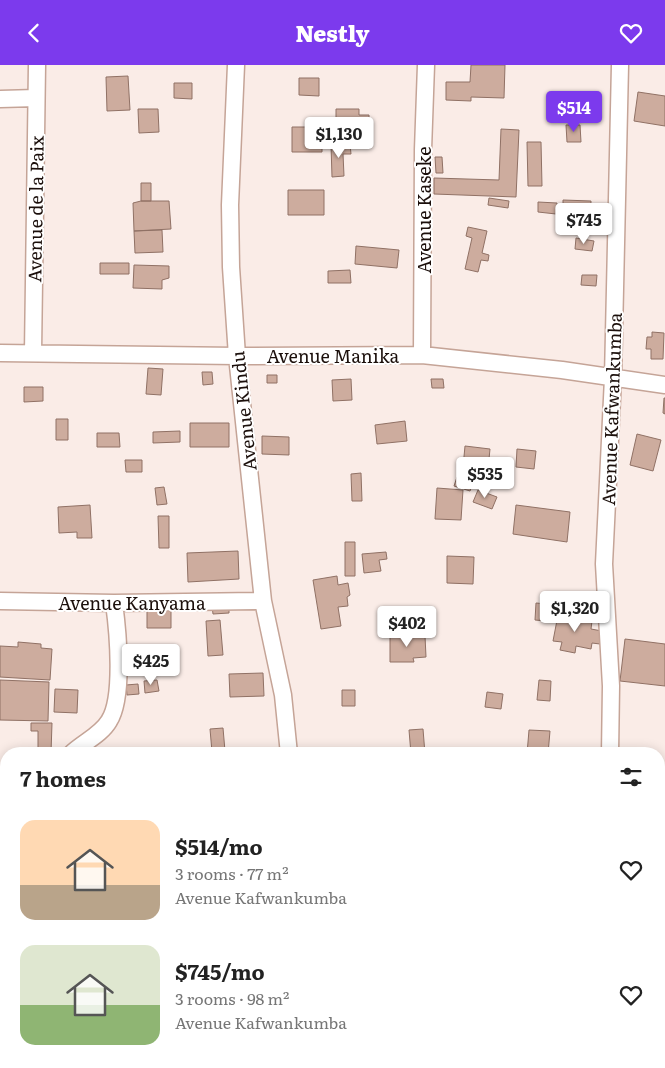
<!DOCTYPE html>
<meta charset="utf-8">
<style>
body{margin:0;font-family:Literata,serif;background:#f2f2f2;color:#222;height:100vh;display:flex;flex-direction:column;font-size:19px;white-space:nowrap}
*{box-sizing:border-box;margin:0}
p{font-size:16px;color:#767676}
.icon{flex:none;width:28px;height:28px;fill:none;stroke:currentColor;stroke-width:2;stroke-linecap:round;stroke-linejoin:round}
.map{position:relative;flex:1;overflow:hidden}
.drawer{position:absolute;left:0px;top:682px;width:665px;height:321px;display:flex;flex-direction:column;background:#fff;border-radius:20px 20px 0 0;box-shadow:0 2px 12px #0003}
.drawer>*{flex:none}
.price{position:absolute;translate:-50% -42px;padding:0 11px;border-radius:5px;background:#fff;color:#222;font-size:16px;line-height:32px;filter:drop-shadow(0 1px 2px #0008)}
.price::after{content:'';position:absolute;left:50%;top:30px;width:15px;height:11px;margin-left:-8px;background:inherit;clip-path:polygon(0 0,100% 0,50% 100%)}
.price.selected{background:#7c3aed;color:#fff}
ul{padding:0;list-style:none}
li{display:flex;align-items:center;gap:15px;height:125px;padding:0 20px}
li span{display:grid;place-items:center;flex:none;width:140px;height:100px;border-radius:15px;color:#555}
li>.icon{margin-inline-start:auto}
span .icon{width:60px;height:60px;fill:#fffc;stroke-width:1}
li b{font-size:21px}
h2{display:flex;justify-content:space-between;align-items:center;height:60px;padding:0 20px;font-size:21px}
header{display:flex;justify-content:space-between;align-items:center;height:65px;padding:0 20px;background:#7c3aed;color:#fff;font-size:22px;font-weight:800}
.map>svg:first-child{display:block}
.building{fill:#cdac9e;stroke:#907165}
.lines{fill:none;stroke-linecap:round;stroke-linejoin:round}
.street-casing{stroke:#c5a497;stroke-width:19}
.street{stroke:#fff;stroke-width:16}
.labels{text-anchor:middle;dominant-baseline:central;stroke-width:4;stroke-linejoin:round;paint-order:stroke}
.street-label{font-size:18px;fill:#1b0f0b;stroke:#fff}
</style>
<header><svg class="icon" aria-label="back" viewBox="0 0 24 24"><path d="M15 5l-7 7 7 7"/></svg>Nestly<svg class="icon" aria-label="heart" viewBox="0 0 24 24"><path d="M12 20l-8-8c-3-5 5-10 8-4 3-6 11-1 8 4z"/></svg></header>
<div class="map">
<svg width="665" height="1003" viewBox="0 0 665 1003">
<rect width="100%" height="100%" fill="#faece7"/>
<path class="building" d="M471 0H505L504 33 471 32V36L446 35V17H470Z
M128 11 130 45 107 46 106 12Z
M299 13H319V31L299 30Z
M174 18H192V34L174 33Z
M638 27 665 31V61L634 56Z
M138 44H158L159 67 139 68Z
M336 44H359V50H369V62H336Z
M566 60H580L581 77H567Z
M292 62H322V87H292Z
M501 64 519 65 516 132 434 129V113L499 115Z
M527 77H541L542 121H528Z
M350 79 351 89H343L344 111 332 112 331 80Z
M435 92H442L443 108H436Z
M141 118H151V136H141Z
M288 125H324V150H288Z
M489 133 509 136 508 143 488 140Z
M563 135 591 136 590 160H563Z
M141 136H169L171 164 134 166 133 138Z
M538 137 557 138 556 149 538 147Z
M468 162 487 166 482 188 489 190 488 196 481 195 478 207 465 204 472 173 466 171Z
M162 165 163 187 135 188 134 166Z
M576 173 594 176 592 186 575 184Z
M356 181 399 185 397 203 355 199Z
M100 198H129V209H100Z
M134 200 169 201V213L162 215V224L133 223Z
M350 205 351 218H328V206Z
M582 210H597L596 221 581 220Z
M652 267 664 268 663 294H651V284H646L647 272H652Z
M148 303 163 304 161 330 146 329Z
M202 307H212L213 319 203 320Z
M267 310H277V318H267Z
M351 314 352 335 333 336 332 315Z
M431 314H443L444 323H432Z
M24 322H43V336L24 337Z
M664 333H665V349L663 348Z
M56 354H68V375H56Z
M405 356 407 376 377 379 375 360Z
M190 358H229V382H190Z
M180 366V377L153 378V367Z
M97 368H119L120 382H97Z
M637 369 661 375 653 406 630 400Z
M262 371 289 372V390L262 389Z
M465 381 490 384 488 404 463 402Z
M517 384 536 386 534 404 516 402Z
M125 395H142V407H126Z
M361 408 362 436H352L351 409Z
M457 412 473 418 470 426 454 421Z
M164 422 167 439 157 440 155 423Z
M437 423 463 425 461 455 435 454Z
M478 425 497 432 492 444 473 437Z
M90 440 92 473H77V467L59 468 58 442Z
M516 440 570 447 567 477 513 469Z
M158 451H169V483H159Z
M345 477H355V511H345Z
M238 486 239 514 188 517 187 488Z
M386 487 387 494 379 495 381 506 364 508 362 489Z
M447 491 474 492 473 519 447 518Z
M337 511 338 520 348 518 350 530 347 532 348 541 338 542 341 561 321 564 313 515Z
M536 538 547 539 546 556 535 555Z
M229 540V548L213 549 212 541Z
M147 542H171V563H147Z
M571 546 576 547 575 553 592 556 591 564 602 566 600 579 592 578 591 584 576 581 575 588 560 585 562 577 553 576 558 550 570 552Z
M220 555 223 590 208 591 206 556Z
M390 571H425L426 592 413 593 414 597H390Z
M625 574 665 579V621L620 616Z
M18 577 41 579V583L52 584 50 615 0 612V581L18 582Z
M263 608 264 631 230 632 229 609Z
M0 615 49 617 48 656 0 655Z
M157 615 159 626 145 628 144 616Z
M539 615 551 616 550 636 537 635Z
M138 619 139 629 127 630 126 620Z
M55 624 78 625 77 648 54 647Z
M342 625H355V641H342Z
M487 627 503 629 501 644 485 642Z
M31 658H52L51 688 38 687V666H31Z
M223 663 225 686 212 687 210 664Z
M423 664 425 689H411L409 665Z
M529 665 550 666 548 689H527Z
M659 749H665V761L659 760Z
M1 794H6V805L0 804Z
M662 894H665V927H664Z
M0 924H6V951H0Z
M76 998H94V1003H76Z
M219 998H248V1003H220Z
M344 998H379V1003H345Z"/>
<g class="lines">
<defs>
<path id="street" d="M236 0 230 140 231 202 237 291 263 536 283 630 289 689
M0 34 36 33
M0 288 237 291 422 290 562 305 665 320
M33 288 37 0
M422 290 423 85 426 0
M0 536 114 538 263 536
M71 689C82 678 101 670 109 656 124 633 118 567 114 538
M610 689 611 621 604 499 613 313 620 0
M659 851 665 850
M0 882H6
M128 998 129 1003
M320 998V1003
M645 998V1003
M548 1003V998"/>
</defs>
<use href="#street" class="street-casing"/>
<use href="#street" class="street"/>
</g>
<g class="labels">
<g class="street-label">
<text transform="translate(35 144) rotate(-89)">Avenue de la Paix</text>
<text transform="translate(423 145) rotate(-90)">Avenue Kaseke</text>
<text x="333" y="290">Avenue Manika</text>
<text transform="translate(611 344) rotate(-88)">Avenue Kafwankumba</text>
<text transform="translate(243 346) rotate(-96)">Avenue Kindu</text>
<text x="132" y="537">Avenue Kanyama</text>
</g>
</g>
</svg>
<b class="price selected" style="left:574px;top:68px">$514</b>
<b class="price" style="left:339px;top:94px">$1,130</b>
<b class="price" style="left:584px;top:180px">$745</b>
<b class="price" style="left:485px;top:434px">$535</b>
<b class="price" style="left:575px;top:568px">$1,320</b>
<b class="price" style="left:407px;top:583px">$402</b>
<b class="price" style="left:151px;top:621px">$425</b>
<section class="drawer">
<h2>7 homes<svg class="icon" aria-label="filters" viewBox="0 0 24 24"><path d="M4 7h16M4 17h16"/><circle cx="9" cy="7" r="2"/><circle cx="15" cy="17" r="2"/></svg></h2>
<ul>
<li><span style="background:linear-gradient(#ffd9b3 65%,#b9a48a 0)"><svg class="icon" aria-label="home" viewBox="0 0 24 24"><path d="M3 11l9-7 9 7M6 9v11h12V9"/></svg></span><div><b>$514/mo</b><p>3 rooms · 77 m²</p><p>Avenue Kafwankumba</p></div><svg class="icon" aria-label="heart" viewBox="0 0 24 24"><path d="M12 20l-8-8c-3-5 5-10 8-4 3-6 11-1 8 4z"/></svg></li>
<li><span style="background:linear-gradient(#dfe7d0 60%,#8fb573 0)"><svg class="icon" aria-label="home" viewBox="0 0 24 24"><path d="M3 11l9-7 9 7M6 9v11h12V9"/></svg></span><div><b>$745/mo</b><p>3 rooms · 98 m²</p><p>Avenue Kafwankumba</p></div><svg class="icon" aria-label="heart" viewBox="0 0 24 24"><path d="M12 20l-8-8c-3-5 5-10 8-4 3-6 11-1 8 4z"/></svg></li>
</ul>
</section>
</div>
